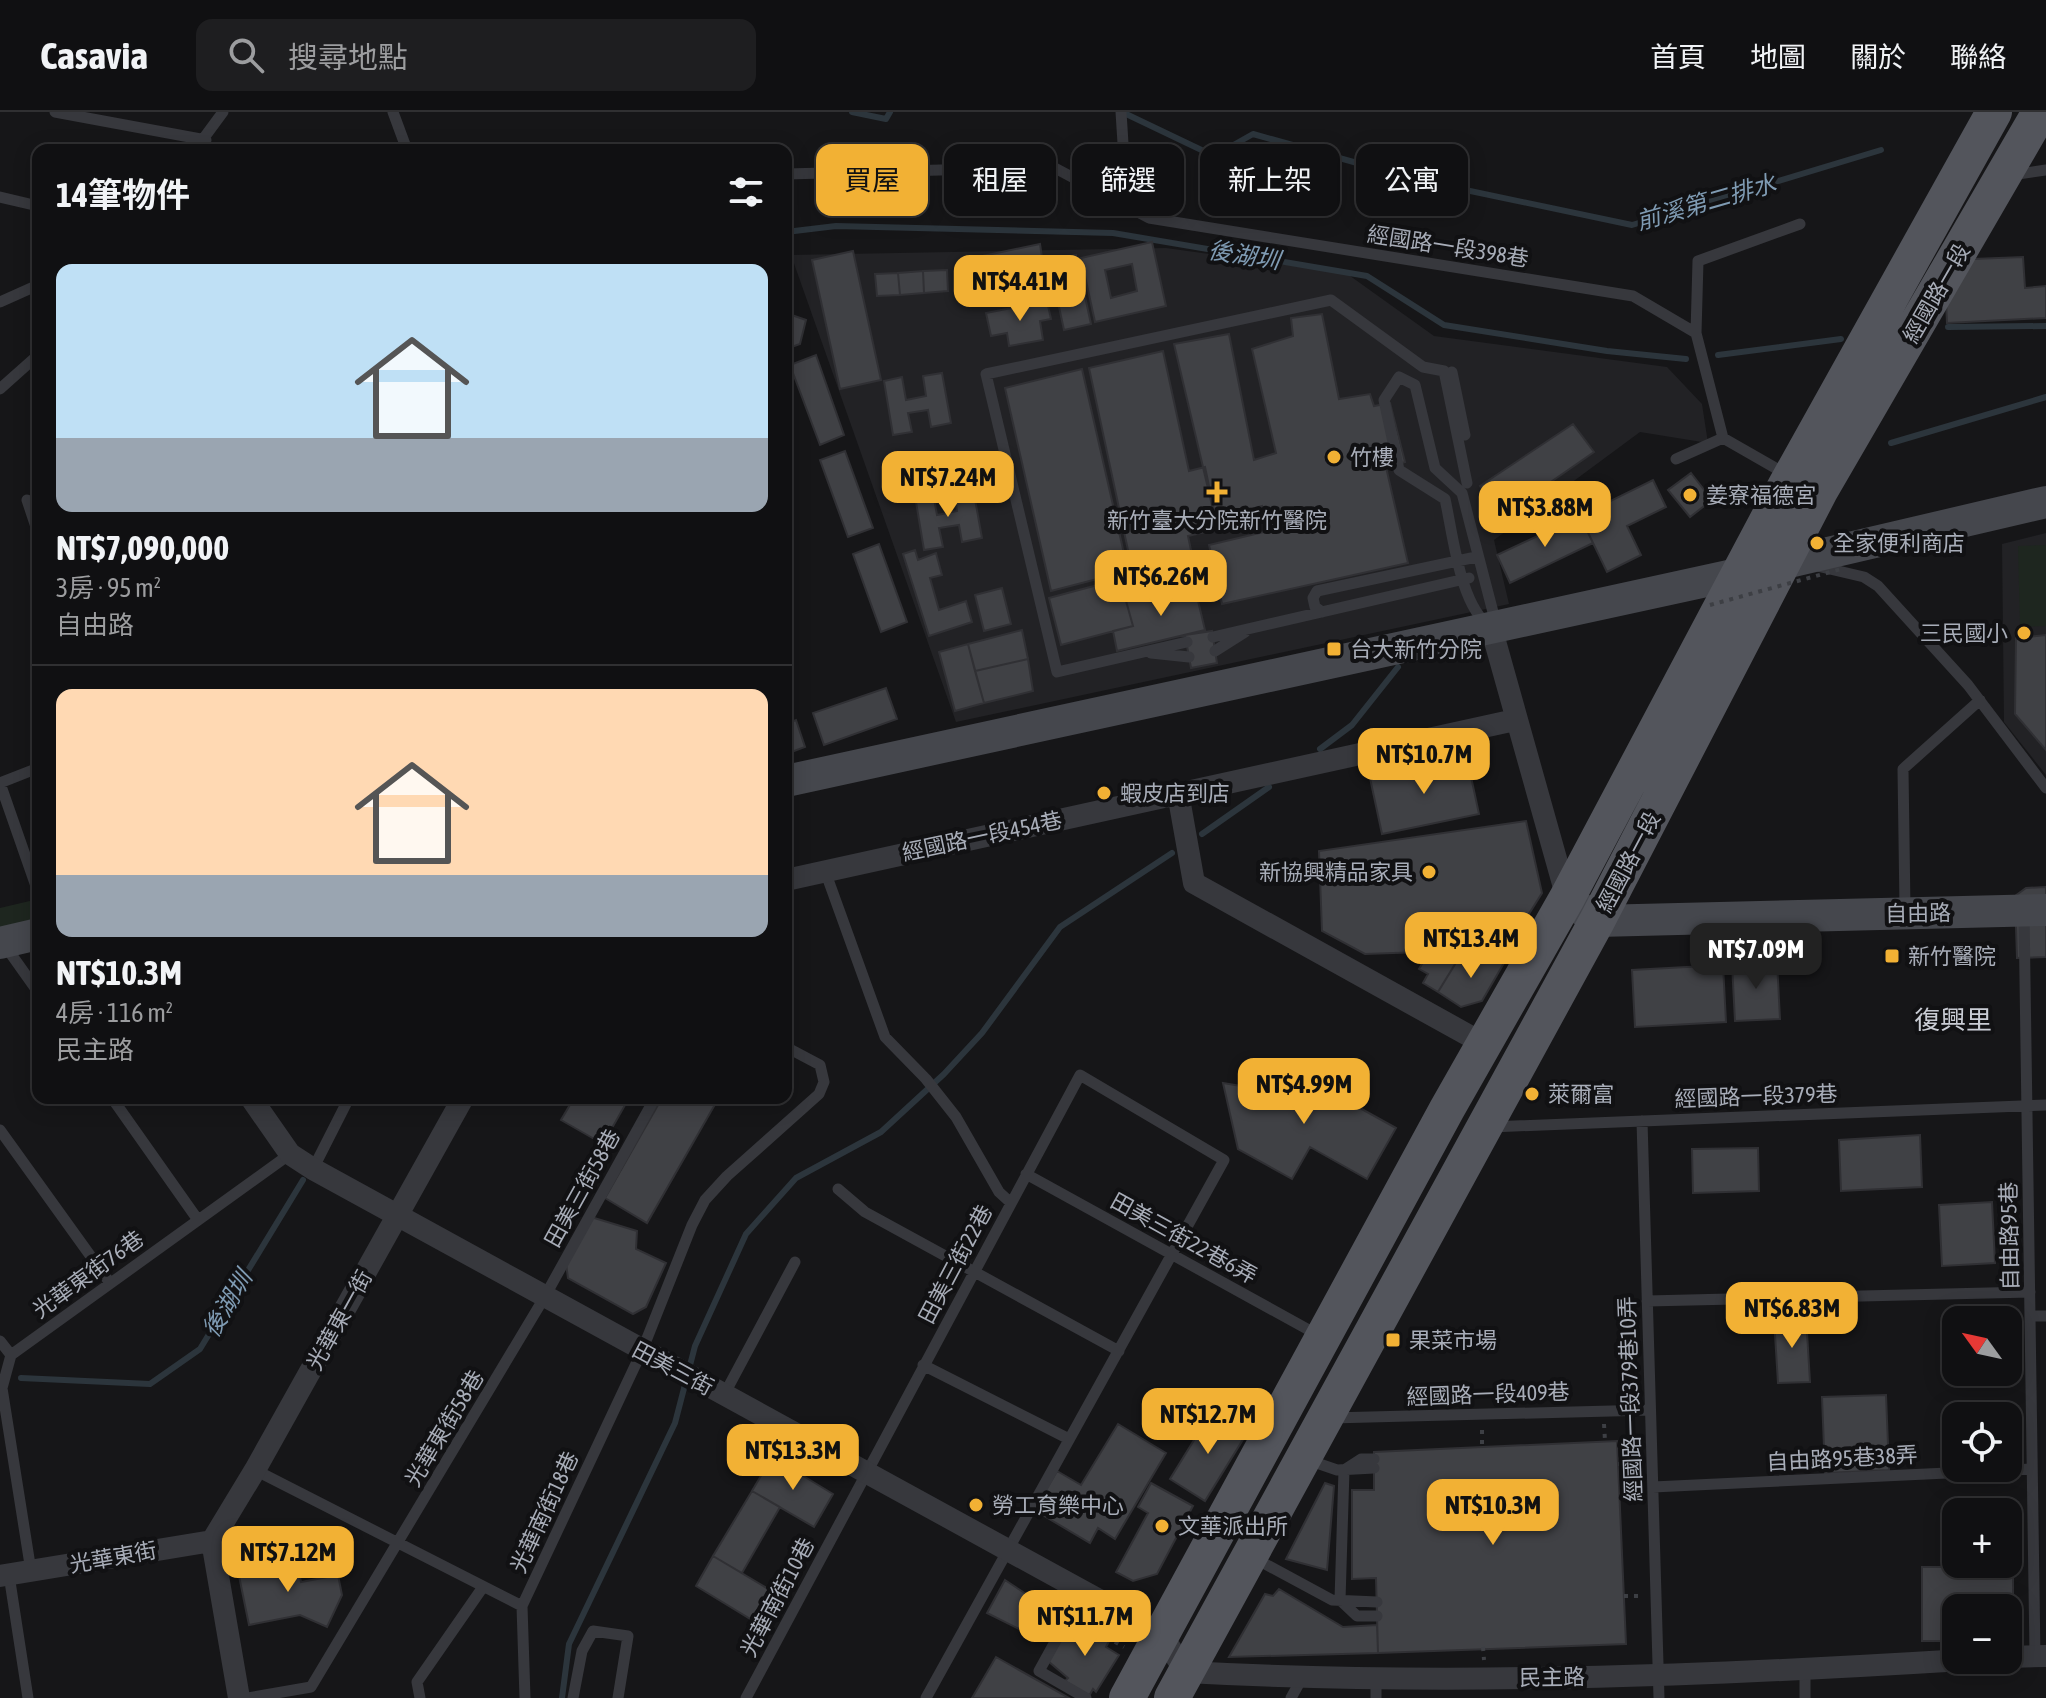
<!DOCTYPE html>
<html lang="zh-TW">
<meta charset="utf-8">
<style>
body{margin:0;font-family:"Asap Condensed","Noto Sans TC",sans-serif;background:#1e1e20;color:#f1f3f6;height:100vh;display:flex;flex-direction:column;font-size:30px;white-space:nowrap}
*{box-sizing:border-box;margin:0}
p{font-size:26px;color:#9c9d9f}
.icon{flex:none;width:44px;height:44px;fill:none;stroke:currentColor;stroke-width:2;stroke-linecap:round;stroke-linejoin:round}
.map{position:relative;flex:1;overflow:hidden}
.details{position:absolute;left:32px;top:32px;width:760px;height:960px;display:flex;flex-direction:column;background:#101012;border-radius:16px;box-shadow:0 4px 20px #0003,0 0 0 2px #303032}
.details>*{flex:none}
.banner{position:absolute;left:816px;top:32px;width:760px;height:72px;display:flex;gap:16px}
.needle{width:52px;rotate:303deg}
.tools{position:absolute;left:1942px;top:1194px;display:grid;gap:16px}
.tools a{display:grid;place-items:center;width:80px;height:80px;border-radius:16px;background:#101012;box-shadow:0 4px 20px #0003,0 0 0 2px #303032;font-size:40px}
.price{position:absolute;translate:-50% -68px;padding:0 18px;border-radius:16px;background:#f2b134;color:#111;font-size:26px;line-height:52px;filter:drop-shadow(0 2px 4px #0008)}
.price::after{content:'';position:absolute;left:50%;top:48px;width:24px;height:18px;margin-left:-12px;background:inherit;clip-path:polygon(0 0,100% 0,50% 100%)}
.price.on{background:#222;color:#fff}
ul{padding:0;list-style:none}
li{display:grid;align-content:center;gap:16px;height:424px;padding:0 24px}
li+li{border-top:2px solid #303032}
li span{display:grid;place-items:center;height:248px;border-radius:16px;color:#555}
li>.icon{margin-inline-start:auto}
span .icon{width:144px;height:144px;fill:#fffc;stroke-width:1}
li b{font-size:34px}
h2{display:flex;justify-content:space-between;align-items:center;height:96px;padding:0 24px;font-size:34px}
.pill{padding:0 28px;border-radius:16px;background:#101012;box-shadow:0 4px 20px #0003,0 0 0 2px #303032;font-size:28px;line-height:72px}
.pill.on{background:#f2b134;color:#111}
header{display:flex;align-items:center;gap:48px;box-sizing:border-box;height:112px;padding:0 40px;background:#101012;border-bottom:2px solid #303032}
header strong{font-size:38px}
nav{display:flex;gap:44px;margin-inline-start:auto;font-size:28px}
.search{width:560px;height:72px;background:#1e1e20;display:flex;align-items:center;gap:20px;box-sizing:border-box;padding:0 28px;border-radius:16px;color:#9c9d9f;font-size:30px}
.map>svg:first-child{display:block}
.built{fill:#222225}
.green{fill:#1e261f}
.lines{fill:none;stroke-linecap:round;stroke-linejoin:round}
.stream{stroke:#2c353c;stroke-width:6}
.building{fill:#404145;stroke:#303034;stroke-width:2;fill-rule:evenodd}
.path{stroke:#3d3f44;stroke-width:4;stroke-dasharray:4 6;stroke-linecap:butt}
.lane{stroke:#37383d;stroke-width:11}
.street{stroke:#37383d;stroke-width:22}
.secondary{stroke:#45474d;stroke-width:32}
.primary{stroke:#53555c;stroke-width:36}
.path-bridge{stroke:#3d3f44;stroke-width:4;stroke-dasharray:4 6;stroke-linecap:butt}
.poi-dot{fill:#f2b134;stroke:#111113;stroke-width:3}
.labels{text-anchor:middle;dominant-baseline:central;stroke-width:8;stroke-linejoin:round;paint-order:stroke}
.street-label{font-size:22px;fill:#a8adb8;stroke:#111113}
.poi-label{font-size:22px;fill:#a8adb8;stroke:#111113;text-anchor:start}
.water-label{font-size:24px;font-style:italic;fill:#7f9bb3;stroke:#111113}
.quarter-label{font-size:26px;fill:#c9ccd4;stroke:#111113}
</style>
<header>
<strong>Casavia</strong>
<div class="search"><svg class="icon" aria-label="search" viewBox="0 0 24 24"><circle cx="10" cy="10" r="6"/><path d="M15 15l6 6"/></svg>搜尋地點</div>
<nav><a>首頁</a><a>地圖</a><a>關於</a><a>聯絡</a></nav>
</header>
<div class="map">
<svg width="2046" height="1586" viewBox="0 0 2046 1586">
<rect width="100%" height="100%" fill="#161618"/>
<path class="built" d="M1166 136 1346 161 1434 224 1667 255 1702 292 1708 331 1640 320 1494 428 1509 492 956 610 791 143Z
M2046 421V663L2004 610 2002 432Z"/>
<path class="green" d="M2046 433V514L2020 515 2018 434Z
M38 787V813L0 822V796Z"/>
<g class="lines">
<path class="stream" d="M852 0 886 7 890 0
M1122 0 1214 44 1253 22 1418 68 1632 113 1881 38
M786 120 836 114 1113 121 1367 164 1444 213 1607 239 1686 247
M1948 215 2046 214
M1718 243 1841 227
M1891 331 2046 285
M1320 637 1352 613 1398 555
M1202 722 1269 675
M21 1266 150 1272 200 1237 303 1068
M562 1586 569 1532 675 1311 695 1234 746 1122 796 1066 881 1020 944 962 982 921 1060 815 1172 741"/>
</g>
<path class="building" d="M1152 130 1166 194 1095 210 1081 146ZM1132 152 1137 179 1111 186 1105 158Z
M1040 132 1043 152 1026 155 1029 170 999 177 996 159 977 163 973 146Z
M853 139 881 268 840 277 812 148Z
M1076 143 1091 212 1064 218 1049 149Z
M2023 145 2025 176 2046 174V206L1947 211 1946 189 1973 147Z
M947 158 948 179 924 181 923 159Z
M923 159 924 181 900 183 898 161Z
M898 161 900 183 877 184 875 162Z
M1047 189 1051 207 1040 209 1043 228 1009 234 1007 221 991 224 986 201Z
M786 201 806 208 800 232 786 237Z
M1322 202 1339 287 1370 282 1374 294 1390 291 1405 350 1386 355 1408 451 1222 492 1209 433 1268 419 1262 394 1244 399 1246 416 1227 419 1226 403 1215 406 1174 232 1229 222 1254 348 1276 341 1252 237 1293 224 1291 206Z
M1163 239 1189 359 1205 355 1218 417 1188 424 1198 471 1138 485 1089 256Z
M816 243 844 323 820 333 790 253Z
M1082 257 1128 459 1051 479 1005 276Z
M942 261 951 311 931 315 928 298 908 301 912 320 893 323 884 269 902 265 906 288 926 284 923 264Z
M1573 312 1594 340 1532 383 1526 377 1496 397 1480 374Z
M845 339 873 416 848 425 820 348Z
M1691 361 1712 388 1690 405 1668 378Z
M1653 368 1666 395 1627 414 1641 443 1607 460 1580 404Z
M973 376 982 426 962 430 959 413 939 416 943 435 924 438 915 384 933 381 937 403 957 399 954 379Z
M1580 404 1593 431 1510 471 1497 443Z
M879 432 907 510 881 520 853 442Z
M915 438 918 448 936 441 942 463 930 466 939 498 966 489 972 510 929 524 903 442Z
M1120 467 1133 514 1061 533 1049 486Z
M1194 472 1205 518 1117 539 1113 519 1133 514 1126 489Z
M1002 476 1011 512 984 519 975 483Z
M1022 518 1028 547 975 559 968 532Z
M1212 519 1217 551 1191 556 1185 523Z
M2046 523V638L2015 602 2016 526Z
M968 532 984 591 955 599 939 540Z
M1028 547 1033 579 984 591 975 559Z
M886 576 897 607 824 633 813 601Z
M796 608 805 635 786 642V612Z
M1467 646 1479 702 1382 722 1370 666Z
M1526 709 1542 781 1507 837 1365 842 1322 819 1319 739Z
M2046 775V845L2017 846 2015 784 2026 776Z
M1441 840 1457 849 1438 880 1423 871 1428 862 1419 857 1428 842 1437 848Z
M1508 844 1482 889 1461 895 1438 880 1457 849Z
M1777 849 1780 907 1735 909 1732 852Z
M1723 853 1726 910 1635 915 1632 858Z
M1302 964 1396 1016 1367 1067 1310 1035 1292 1067 1238 1037 1223 971 1247 975Z
M574 986H629L603 1032 561 1008Z
M662 986 717 989 647 1111 605 1086Z
M1920 1023 1922 1075 1841 1079 1839 1028Z
M1758 1036 1759 1079 1693 1081 1692 1037Z
M1992 1090 1995 1151 1942 1154 1939 1093Z
M591 1105 637 1119 636 1137 666 1151 646 1195 633 1202 568 1166 566 1152Z
M1806 1204 1810 1270 1778 1271 1774 1206Z
M1886 1283 1889 1358 1825 1361 1822 1285Z
M1212 1299 1247 1321 1205 1389 1170 1367Z
M1118 1312 1166 1341 1115 1427 1098 1416 1090 1431 1034 1398 1057 1359 1081 1373Z
M1617 1329 1626 1532 1378 1541 1376 1466 1352 1467V1378H1374V1340Z
M772 1345 833 1382 814 1415 752 1379Z
M1151 1371 1193 1394 1157 1462 1133 1469 1116 1460 1148 1401 1138 1395Z
M1325 1371 1334 1374 1327 1458 1286 1447Z
M752 1379 780 1395 742 1461 713 1444Z
M713 1444 775 1481 757 1511 696 1474Z
M296 1447 301 1470 338 1463 342 1483 327 1515 300 1503 249 1513 238 1459Z
M1922 1455H2013V1529H2008V1496H1956V1529H1922Z
M1005 1468 1029 1484 1021 1518 987 1501Z
M1279 1477 1343 1515 1377 1513 1378 1541 1229 1545 1265 1482 1273 1484Z
M1080 1512 1093 1520 1098 1512 1113 1522 1106 1535 1119 1543 1096 1580 1093 1577 1089 1584 1065 1569 1068 1566 1048 1549 1070 1514 1077 1518Z
M996 1545 1069 1586H972Z"/>
<g class="lines">
<path class="path" d="M1604 1312 1605 1329
M1482 1318V1335
M1618 1352 1639 1351
M1624 1484H1642
M1080 1510 1124 1535
M1483 1535 1484 1548"/>
<path class="lane" d="M55 0 206 28
M393 0 407 38
M1121 0 1127 94
M195 38 223 0
M786 62 1053 55 1149 106 1633 184 1696 221 1723 326 1786 362
M2011 63 2046 58
M0 85 38 94
M0 190 38 173
M1696 221 1698 149 1800 112
M1452 260 1465 323
M0 277 38 243
M1676 347 1723 326
M1445 387 1399 358 1384 288 1399 265 1415 273 1435 356 1462 381
M1445 387C1453 422 1460 496 1491 515L1494 504 1462 381
M27 388 38 421
M1817 454 1864 465 1878 474 1968 573 2046 676
M1322 500 1315 495 1313 486 1317 479 1476 445
M1213 525 1469 466
M1187 530 1057 560 986 262 1331 188 1423 255 1444 259 1467 371
M1215 539 1245 520
M1151 541 1189 545
M0 671 38 780
M0 671 38 656
M825 759 885 925 926 967 956 1005 999 1080 1011 1091
M1905 797 1903 657 1980 588
M2024 800 2035 1544
M6 835 38 880
M112 986 198 1108
M1642 1009 1659 1586
M1491 1015 2046 993
M0 1018 110 1171
M313 1057 349 986
M1026 1062 1318 1223
M838 1077 865 1100 1119 1239
M1647 1189 2030 1180
M2030 1204H2046
M0 1229 11 1243
M923 1253 1069 1327
M724 1283 795 1150
M1331 1306 1650 1298
M1374 1347H1361L1344 1358 1340 1488 1357 1504H1377
M1308 1348 1337 1358 1374 1356
M255 1358 522 1494
M1653 1375 2032 1357
M1256 1447 1332 1488 1377 1490
M31 1459 2 1276 11 1243 290 1042
M9 1463 28 1586
M1083 1479 1039 1559 1086 1586
M1805 1558V1586
M1376 1567V1586
M248 1586 311 1575 544 1186 655 986
M420 1586 417 1570 483 1475
M525 1586 522 1494 642 1239 692 1113 705 1088 727 1064 819 982 824 970 820 953 786 935
M573 1586 582 1539 593 1519 628 1524 618 1586
M746 1586 1080 963 1224 1048 926 1586
M1291 1586 1302 1566"/>
<path class="street" d="M1491 515 1567 786
M1178 681 1194 771 1484 932
M786 768 1515 608
M251 986 290 1042 313 1057 1161 1522 1186 1560C1445 1574 1705 1564 1963 1548
M212 1429 255 1358 463 986
M212 1429 239 1586
M0 1464 212 1429
M2008 1545 2046 1544"/>
<path class="secondary" d="M786 669 1738 462 2046 390
M1567 786 1597 809 2046 798
M0 831 38 822"/>
<path class="primary" d="M1127 1586 1447 997 1567 786 1786 373 1994 0
M1172 1586 1597 809 1820 379 2040 0"/>
<path class="path-bridge" d="M1710 493 1845 456"/>
</g>
<g class="poi-dot">
<circle cx="1334" cy="345" r="8"/>
<path d="M1213 368h8v8h8v8h-8v8h-8v-8h-8v-8h8z"/>
<circle cx="1690" cy="383" r="8"/>
<circle cx="1817" cy="431" r="8"/>
<circle cx="2024" cy="521" r="8"/>
<rect x="1326" y="529" width="16" height="16" rx="4"/>
<circle cx="1104" cy="681" r="8"/>
<circle cx="1429" cy="760" r="8"/>
<rect x="1884" y="836" width="16" height="16" rx="4"/>
<circle cx="1532" cy="982" r="8"/>
<rect x="1385" y="1220" width="16" height="16" rx="4"/>
<circle cx="976" cy="1393" r="8"/>
<circle cx="1162" cy="1414" r="8"/>
</g>
<g class="labels">
<g class="street-label">
<text transform="translate(1448 134) rotate(9)">經國路一段398巷</text>
<text transform="translate(1936 181) rotate(-60)">經國路一段</text>
<text transform="translate(982 724) rotate(-12)">經國路一段454巷</text>
<text transform="translate(1628 750) rotate(-62)">經國路一段</text>
<text transform="translate(1918 801) rotate(-1)">自由路</text>
<text transform="translate(1756 984) rotate(-2)">經國路一段379巷</text>
<text transform="translate(582 1076) rotate(-61)">田美三街58巷</text>
<text transform="translate(2009 1124) rotate(-91)">自由路95巷</text>
<text transform="translate(1184 1126) rotate(29)">田美三街22巷6弄</text>
<text transform="translate(955 1152) rotate(-62)">田美三街22巷</text>
<text transform="translate(88 1162) rotate(-36)">光華東街76巷</text>
<text transform="translate(339 1208) rotate(-61)">光華東一街</text>
<text transform="translate(673 1256) rotate(28)">田美三街</text>
<text transform="translate(1488 1282) rotate(-2)">經國路一段409巷</text>
<text transform="translate(1630 1287) rotate(-92)">經國路一段379巷10弄</text>
<text transform="translate(444 1316) rotate(-59)">光華東街58巷</text>
<text transform="translate(1842 1346) rotate(-3)">自由路95巷38弄</text>
<text transform="translate(544 1400) rotate(-65)">光華南街18巷</text>
<text transform="translate(113 1445) rotate(-10)">光華東街</text>
<text transform="translate(777 1485) rotate(-62)">光華南街10巷</text>
<text transform="translate(1552 1565) rotate(-1)">民主路</text>
</g>
<g class="poi-label">
<text x="1350" y="345">竹樓</text>
<text x="1706" y="383">姜寮福德宮</text>
<text x="1217" y="408" text-anchor="middle">新竹臺大分院新竹醫院</text>
<text x="1833" y="431">全家便利商店</text>
<text x="2008" y="521" text-anchor="end">三民國小</text>
<text x="1350" y="537">台大新竹分院</text>
<text x="1120" y="681">蝦皮店到店</text>
<text x="1413" y="760" text-anchor="end">新協興精品家具</text>
<text x="1908" y="844">新竹醫院</text>
<text x="1548" y="982">萊爾富</text>
<text x="1409" y="1228">果菜市場</text>
<text x="992" y="1393">勞工育樂中心</text>
<text x="1178" y="1414">文華派出所</text>
</g>
<g class="water-label">
<text transform="translate(1706 90) rotate(-16)">前溪第二排水</text>
<text transform="translate(1244 143) rotate(9)">後湖圳</text>
<text transform="translate(227 1192) rotate(-59)">後湖圳</text>
</g>
<g class="quarter-label">
<text x="1953" y="908">復興里</text>
</g>
</g>
</svg>
<div class="tools">
<a><svg class="needle" viewBox="-14 -14 28 28"><path d="M0-13l5 13h-10z" fill="#e53935"/><path d="M0 13l5-13h-10z" fill="#9c9d9f"/></svg></a>
<a><svg class="icon" aria-label="locate" viewBox="0 0 24 24"><circle cx="12" cy="12" r="6"/><path d="M12 2v4M12 18v4M2 12h4M18 12h4"/></svg></a>
<a>+</a>
<a>−</a>
</div>
<b class="price" style="left:1020px;top:211px">NT$4.41M</b>
<b class="price" style="left:948px;top:407px">NT$7.24M</b>
<b class="price" style="left:1545px;top:437px">NT$3.88M</b>
<b class="price" style="left:1161px;top:506px">NT$6.26M</b>
<b class="price" style="left:1424px;top:684px">NT$10.7M</b>
<b class="price" style="left:1471px;top:868px">NT$13.4M</b>
<b class="price on" style="left:1756px;top:879px">NT$7.09M</b>
<b class="price" style="left:1304px;top:1014px">NT$4.99M</b>
<b class="price" style="left:1792px;top:1238px">NT$6.83M</b>
<b class="price" style="left:1208px;top:1344px">NT$12.7M</b>
<b class="price" style="left:793px;top:1380px">NT$13.3M</b>
<b class="price" style="left:1493px;top:1435px">NT$10.3M</b>
<b class="price" style="left:288px;top:1482px">NT$7.12M</b>
<b class="price" style="left:1085px;top:1546px">NT$11.7M</b>
<div class="banner">
<a class="pill on">買屋</a>
<a class="pill">租屋</a>
<a class="pill">篩選</a>
<a class="pill">新上架</a>
<a class="pill">公寓</a>
</div>
<section class="details">
<h2>14筆物件<svg class="icon" aria-label="filters" viewBox="0 0 24 24"><path d="M4 7h16M4 17h16"/><circle cx="9" cy="7" r="2"/><circle cx="15" cy="17" r="2"/></svg></h2>
<ul>
<li><span style="background:linear-gradient(#bfe0f5 70%,#9aa5b1 0)"><svg class="icon" aria-label="home" viewBox="0 0 24 24"><path d="M3 11l9-7 9 7M6 9v11h12V9"/></svg></span><div><b>NT$7,090,000</b><p>3房 · 95 m²</p><p>自由路</p></div></li>
<li><span style="background:linear-gradient(#ffd9b3 75%,#9aa5b1 0)"><svg class="icon" aria-label="home" viewBox="0 0 24 24"><path d="M3 11l9-7 9 7M6 9v11h12V9"/></svg></span><div><b>NT$10.3M</b><p>4房 · 116 m²</p><p>民主路</p></div></li>
</ul>
</section>
</div>
